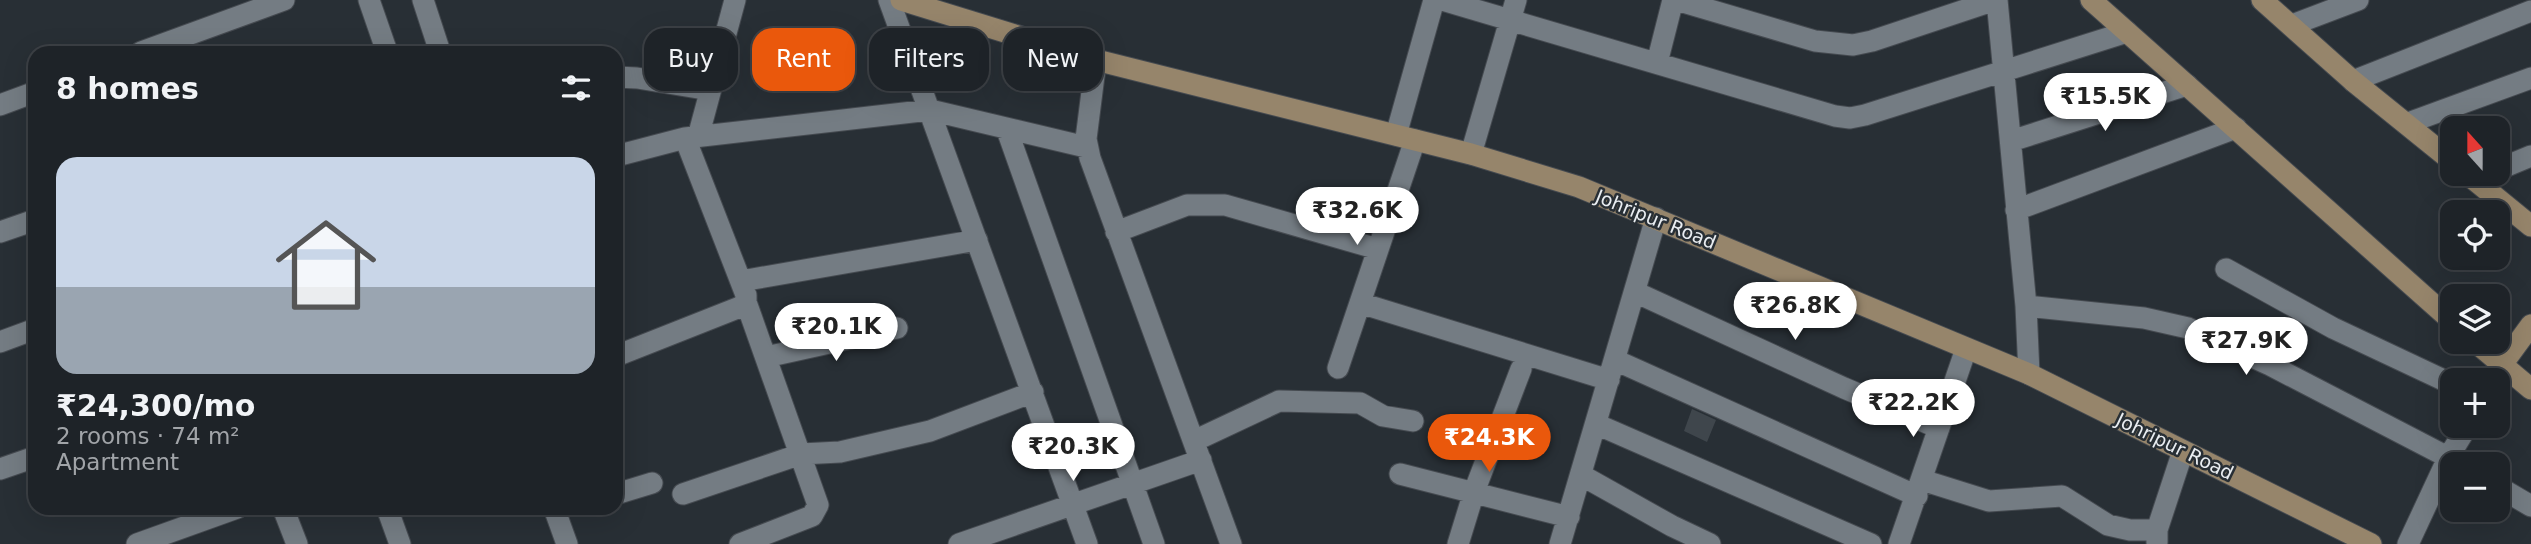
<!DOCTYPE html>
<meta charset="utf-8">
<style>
body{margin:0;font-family:"DejaVu Sans",sans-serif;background:#262b30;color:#f1f3f6;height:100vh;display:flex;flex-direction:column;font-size:26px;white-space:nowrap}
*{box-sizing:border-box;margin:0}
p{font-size:23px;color:#a1a4a8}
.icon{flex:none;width:38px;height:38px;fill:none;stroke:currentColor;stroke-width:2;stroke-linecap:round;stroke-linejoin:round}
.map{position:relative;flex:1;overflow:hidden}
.drawer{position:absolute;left:28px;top:46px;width:595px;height:469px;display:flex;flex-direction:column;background:#1e2328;border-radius:21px;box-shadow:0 7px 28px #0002,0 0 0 2px #3c4045}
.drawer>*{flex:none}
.top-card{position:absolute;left:644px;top:28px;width:665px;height:63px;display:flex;gap:14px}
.needle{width:46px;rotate:339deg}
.tools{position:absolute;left:2440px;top:116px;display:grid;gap:14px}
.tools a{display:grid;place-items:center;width:70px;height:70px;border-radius:14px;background:#1e2328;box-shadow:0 7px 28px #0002,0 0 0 2px #3c4045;font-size:35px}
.price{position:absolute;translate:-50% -60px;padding:0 16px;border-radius:24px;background:#fff;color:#222;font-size:23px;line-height:46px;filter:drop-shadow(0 2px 4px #0008)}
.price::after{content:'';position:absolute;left:50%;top:42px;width:21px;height:16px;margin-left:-10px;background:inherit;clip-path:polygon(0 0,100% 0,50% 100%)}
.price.selected{background:#ea580c;color:#fff}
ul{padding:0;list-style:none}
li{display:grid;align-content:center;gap:14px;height:371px;padding:0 28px}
li span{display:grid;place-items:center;height:217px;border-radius:21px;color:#555}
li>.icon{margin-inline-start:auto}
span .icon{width:126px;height:126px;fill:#fffc;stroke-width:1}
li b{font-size:30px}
h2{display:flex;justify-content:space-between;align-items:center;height:84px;padding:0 28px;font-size:30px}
.pill{padding:0 24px;border-radius:21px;background:#1e2328;box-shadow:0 7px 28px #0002,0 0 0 2px #3c4045;font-size:24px;line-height:63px}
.pill.selected{background:#ea580c;color:#fff}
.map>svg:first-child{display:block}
.building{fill:#3f464c}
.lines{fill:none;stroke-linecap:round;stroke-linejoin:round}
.street-casing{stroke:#454a50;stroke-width:23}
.secondary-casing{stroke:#454a50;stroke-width:23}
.street{stroke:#747c83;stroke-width:21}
.secondary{stroke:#96856b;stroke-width:21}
.labels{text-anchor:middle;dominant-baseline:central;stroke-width:5;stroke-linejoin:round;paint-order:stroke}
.street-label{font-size:19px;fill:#e9edf1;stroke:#282f35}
</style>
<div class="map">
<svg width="2531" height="544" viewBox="0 0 2531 544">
<rect width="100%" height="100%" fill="#282f35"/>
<path class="building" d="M1692 409 1716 420 1707 442 1684 431Z"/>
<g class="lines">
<defs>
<path id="street" d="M369 0 387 52
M423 0 440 52
M889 0 1087 544
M1442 0 1835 116 1850 118 1865 115 2127 32
M1676 0 1815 41 1853 45 1872 41 1995 0
M1997 0 2026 306 2029 374
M2292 25 2358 0
M141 52 284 0
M1096 60 1086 139 1090 158 1231 544
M1657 63 1673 0
M616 77 637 78 710 90
M2353 81 2531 11
M0 105 35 92
M2408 123 2531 78
M1007 130 1154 544
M1396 135 1434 0
M698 137 735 0
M2011 141 2187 85
M1471 154 1516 0
M616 156 685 138 930 110 1086 147
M2497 170 2531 156
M2016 210 2236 128
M0 232 35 220
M1116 232 1187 205H1225L1378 249
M2226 269 2333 328 2452 384
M741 281 977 240
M1635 292 1844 388 1939 428
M1360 303 1609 380
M2026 306 2144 318 2188 328 2270 365 2461 464
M0 342 35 329
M616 356 740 307 746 302V295L685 138
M766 357 897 328
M1615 360 1917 496
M1338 368 1415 140
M1596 424 1871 544
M1194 441 1279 401 1360 403 1383 416 1413 421
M0 469 35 457
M1400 474 1569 517
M1581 475 1672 526 1710 544
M1922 480 1989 501 2062 496 2108 525 2130 530H2157
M2497 486 2531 506
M616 494 652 483
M683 494 801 454 840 452 930 431 1033 392
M283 508 297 544
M387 508 400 544
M554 508 567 544
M2157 542V530L2183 451
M137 544 237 508
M740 544 812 516 818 505 746 302
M959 544 1201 460
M1458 544 1474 492 1521 369
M1560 544 1656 218
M1899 544 1966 349
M2408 544 2449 456 2468 425"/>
<path id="secondary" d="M901 0 1096 60 1471 154 1579 187 2029 374 2371 544
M2091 0 2452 321
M2262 0 2353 81 2452 161
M2466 173 2531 226
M2474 341 2531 389
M2501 366 2531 325"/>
</defs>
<use href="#street" class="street-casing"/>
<use href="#secondary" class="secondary-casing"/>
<use href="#street" class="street"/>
<use href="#secondary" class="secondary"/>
</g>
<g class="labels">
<g class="street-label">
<text transform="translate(1656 219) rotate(22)">Johripur Road</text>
<text transform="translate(2175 446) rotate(26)">Johripur Road</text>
</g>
</g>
</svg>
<div class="tools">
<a><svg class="needle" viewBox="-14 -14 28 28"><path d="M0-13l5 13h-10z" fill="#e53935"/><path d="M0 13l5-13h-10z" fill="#a1a4a8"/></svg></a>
<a><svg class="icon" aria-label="locate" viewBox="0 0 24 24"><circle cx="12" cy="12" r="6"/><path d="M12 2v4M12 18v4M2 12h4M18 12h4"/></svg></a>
<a><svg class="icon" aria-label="layers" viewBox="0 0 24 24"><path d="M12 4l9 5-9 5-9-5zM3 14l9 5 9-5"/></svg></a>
<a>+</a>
<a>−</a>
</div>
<b class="price" style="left:2105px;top:133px">₹15.5K</b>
<b class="price" style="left:1357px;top:247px">₹32.6K</b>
<b class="price" style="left:1795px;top:342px">₹26.8K</b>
<b class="price" style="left:836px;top:363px">₹20.1K</b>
<b class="price" style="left:2246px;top:377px">₹27.9K</b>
<b class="price" style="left:1913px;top:439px">₹22.2K</b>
<b class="price selected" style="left:1489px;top:474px">₹24.3K</b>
<b class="price" style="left:1073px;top:483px">₹20.3K</b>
<div class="top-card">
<a class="pill">Buy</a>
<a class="pill selected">Rent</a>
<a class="pill">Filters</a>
<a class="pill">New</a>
</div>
<section class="drawer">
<h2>8 homes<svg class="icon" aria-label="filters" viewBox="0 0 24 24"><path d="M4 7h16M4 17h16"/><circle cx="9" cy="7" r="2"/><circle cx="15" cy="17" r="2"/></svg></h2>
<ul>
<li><span style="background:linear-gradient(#c9d6e8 60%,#9aa5b1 0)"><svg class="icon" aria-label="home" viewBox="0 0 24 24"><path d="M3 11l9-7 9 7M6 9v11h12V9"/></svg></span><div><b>₹24,300/mo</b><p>2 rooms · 74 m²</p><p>Apartment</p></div></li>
</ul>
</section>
</div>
